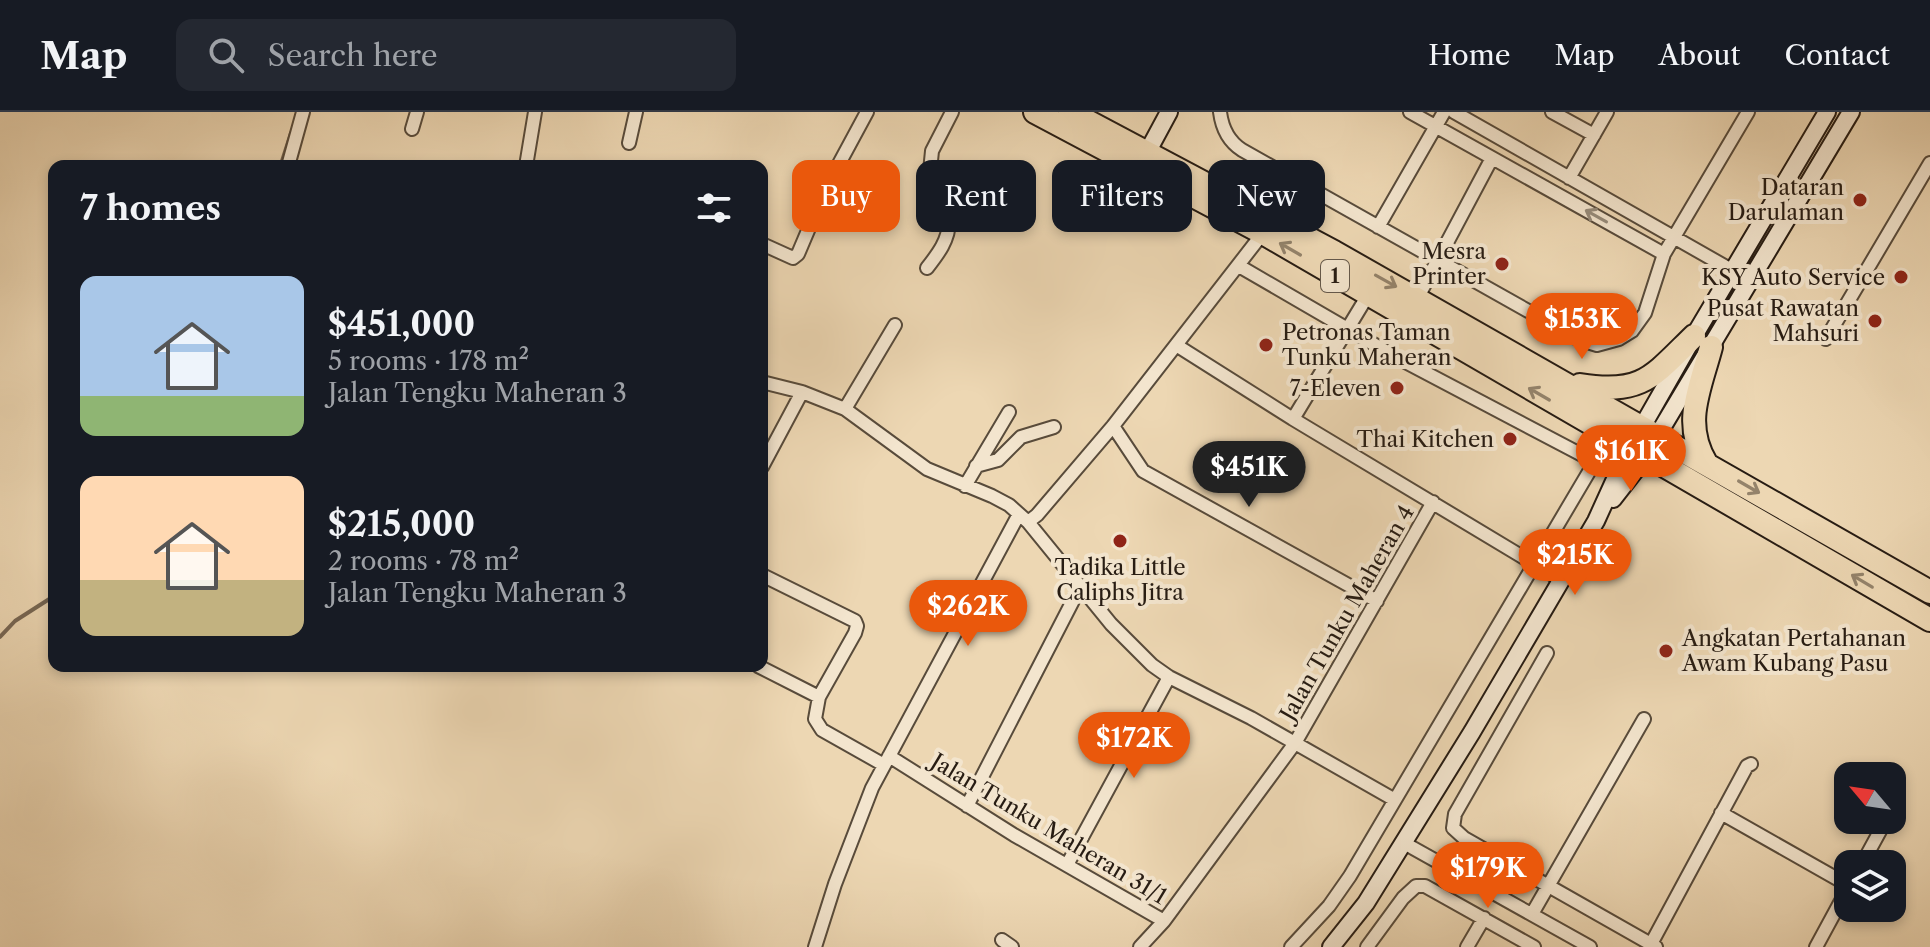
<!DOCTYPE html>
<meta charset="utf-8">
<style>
body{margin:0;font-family:"Libre Caslon Text",serif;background:#242831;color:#f1f3f6;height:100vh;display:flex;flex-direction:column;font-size:30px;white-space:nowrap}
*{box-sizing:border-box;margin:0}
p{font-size:26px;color:#9ea1a6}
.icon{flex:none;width:44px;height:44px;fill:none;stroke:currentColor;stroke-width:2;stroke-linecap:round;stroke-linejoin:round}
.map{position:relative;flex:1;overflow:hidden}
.side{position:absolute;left:48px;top:48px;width:720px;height:512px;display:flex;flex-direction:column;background:#171b24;border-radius:16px;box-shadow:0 4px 12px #0003}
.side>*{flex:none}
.banner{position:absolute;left:792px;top:48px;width:760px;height:72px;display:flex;gap:16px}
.needle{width:52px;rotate:299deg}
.controls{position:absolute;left:1834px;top:650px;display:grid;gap:16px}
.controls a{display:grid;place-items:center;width:72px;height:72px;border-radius:16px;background:#171b24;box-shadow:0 4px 12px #0003;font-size:40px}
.price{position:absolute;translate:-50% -68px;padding:0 18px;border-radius:28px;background:#ea580c;color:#fff;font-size:26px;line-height:52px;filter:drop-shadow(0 2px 4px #0008)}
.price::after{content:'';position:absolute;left:50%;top:48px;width:24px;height:18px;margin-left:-12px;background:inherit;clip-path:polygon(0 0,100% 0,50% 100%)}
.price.on{background:#222;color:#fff}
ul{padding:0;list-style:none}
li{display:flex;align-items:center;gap:24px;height:200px;padding:0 32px}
li span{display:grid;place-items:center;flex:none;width:224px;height:160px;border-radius:16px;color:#555}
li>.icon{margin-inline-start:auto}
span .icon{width:96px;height:96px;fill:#fffc;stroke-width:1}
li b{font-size:34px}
h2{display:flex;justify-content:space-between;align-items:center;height:96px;padding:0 32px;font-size:34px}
.pill{padding:0 28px;border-radius:16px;background:#171b24;box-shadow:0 4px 12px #0003;font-size:28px;line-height:72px}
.pill.on{background:#ea580c;color:#fff}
header{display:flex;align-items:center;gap:48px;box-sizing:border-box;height:112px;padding:0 40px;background:#171b24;border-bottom:2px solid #363941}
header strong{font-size:38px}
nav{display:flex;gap:44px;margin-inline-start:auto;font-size:28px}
.search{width:560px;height:72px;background:#242831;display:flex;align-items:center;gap:20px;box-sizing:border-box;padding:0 28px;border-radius:16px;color:#9ea1a6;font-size:30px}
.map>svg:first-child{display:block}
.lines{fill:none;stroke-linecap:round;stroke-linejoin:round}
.stream{stroke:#766653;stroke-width:4}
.street-casing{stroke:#584b3b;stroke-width:16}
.secondary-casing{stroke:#271c13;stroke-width:20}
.highway-casing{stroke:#271c13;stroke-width:26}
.street{stroke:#f3e5ce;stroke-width:12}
.secondary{stroke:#f3e5ce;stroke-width:16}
.highway{stroke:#edd7b3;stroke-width:22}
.oneway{stroke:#978b7a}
.oneway2{stroke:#94836b}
.poi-dot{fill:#8f2418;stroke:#f3e5ce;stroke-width:3}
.labels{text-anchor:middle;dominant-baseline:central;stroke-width:8;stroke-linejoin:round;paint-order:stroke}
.shield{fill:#f3e5ce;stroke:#64584b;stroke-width:2}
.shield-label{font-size:20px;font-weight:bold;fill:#271c13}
.poi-label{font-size:22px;fill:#271c13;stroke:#f3e5ce;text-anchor:end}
.street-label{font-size:22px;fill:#271c13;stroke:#f3e5ce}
</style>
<header>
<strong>Map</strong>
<div class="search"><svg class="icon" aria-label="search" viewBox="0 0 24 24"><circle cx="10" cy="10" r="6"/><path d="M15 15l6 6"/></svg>Search here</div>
<nav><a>Home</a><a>Map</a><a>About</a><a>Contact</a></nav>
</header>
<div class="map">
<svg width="1930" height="835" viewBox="0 0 1930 835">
<rect width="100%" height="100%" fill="#edd7b3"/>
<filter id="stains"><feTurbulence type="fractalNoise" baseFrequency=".0025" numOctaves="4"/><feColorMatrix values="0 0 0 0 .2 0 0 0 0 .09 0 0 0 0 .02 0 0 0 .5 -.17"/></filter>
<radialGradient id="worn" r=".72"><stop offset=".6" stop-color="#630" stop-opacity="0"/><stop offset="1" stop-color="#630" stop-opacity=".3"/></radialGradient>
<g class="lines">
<path class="stream" d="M281 52 291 21
M0 525 15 509 54 484"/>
<defs>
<path id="street" d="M1220 0C1222 16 1228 29 1242 38L1578 227 1597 233 1619 227 1632 219 1645 201 1664 142 1748 0
M1410 0 1664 142
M1454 0 1749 168
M1552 0 1594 23
M412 17 417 0
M629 31 636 0
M288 54 303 0
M526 54 535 0
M1569 66 1607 0
M1378 115 1444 0
M762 132 793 146 798 142 826 76 867 0
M1239 154 1394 244 1584 344 1593 353 1350 764 1329 794 1291 835
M927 156C938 142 949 128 949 109L930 59 932 39 952 0
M1417 187 1492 46
M1826 227 1930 51
M1176 233 1293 307 1561 468
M762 270 802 280 845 297 927 357 992 384 1009 393 1028 410 1111 512 1152 553 1169 565 1251 606 1395 688
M845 297 895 213
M1293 307 1368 183
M1113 314 1143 359 1377 489
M976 354 998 348 1021 325 1054 315
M762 355 802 280
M965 374 1009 300
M1028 410 1037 403 1113 314 1263 121
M762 463 855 509 857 514 855 521 819 585 815 607 822 618 884 653
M1547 541 1455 702 1453 716 1464 726 1656 835
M758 554 819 585
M889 644 1014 723 1164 809
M967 694 1080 475
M1721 701 1848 773
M1404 731 1590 835
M1862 752 1880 719
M1067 753 1169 565
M1532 802 1644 607
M1002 828 1012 835
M1651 832 1747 654 1751 652
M815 835 835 772 872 676 1019 402
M1140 835 1164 809 1295 631 1433 390
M1367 835 1403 786 1416 774H1425L1534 835
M1467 835 1484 806
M1816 835 1848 776"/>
<path id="secondary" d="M1148 39 1169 0
M1613 387 1641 351 1851 0
M1331 835 1366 791 1472 620 1596 409 1626 343 1694 224 1827 0"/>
<path id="highway" d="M1035 0 1263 121 1930 508
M1070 0 1334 140 1930 480
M1580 273C1642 283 1652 265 1694 224
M1706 351C1682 311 1700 277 1711 235"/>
</defs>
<use href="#street" class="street-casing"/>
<use href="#secondary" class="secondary-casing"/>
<use href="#highway" class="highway-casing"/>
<use href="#street" class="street"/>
<use href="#secondary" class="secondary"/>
<use href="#highway" class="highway"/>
</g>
<defs><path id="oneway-shaft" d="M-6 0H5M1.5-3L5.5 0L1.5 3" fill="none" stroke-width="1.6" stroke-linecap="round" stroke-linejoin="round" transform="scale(2)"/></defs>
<use class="oneway" href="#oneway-shaft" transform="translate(1596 104) rotate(-151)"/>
<g class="oneway2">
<use href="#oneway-shaft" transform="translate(1290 137) rotate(-150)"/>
<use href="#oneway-shaft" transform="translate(1386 169) rotate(29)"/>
<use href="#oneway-shaft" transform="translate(1539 282) rotate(-150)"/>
<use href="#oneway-shaft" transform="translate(1749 375) rotate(30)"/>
<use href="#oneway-shaft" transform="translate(1862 469) rotate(-149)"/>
</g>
<g class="poi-dot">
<circle cx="1860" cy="88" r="8"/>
<circle cx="1502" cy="152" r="8"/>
<circle cx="1901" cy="165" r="8"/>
<circle cx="1875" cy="209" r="8"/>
<circle cx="1266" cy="233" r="8"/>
<circle cx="1397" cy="276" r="8"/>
<circle cx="1510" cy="327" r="8"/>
<circle cx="1120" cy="429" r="8"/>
<circle cx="1666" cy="539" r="8"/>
</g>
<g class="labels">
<rect class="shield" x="1321" y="148" width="28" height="32" rx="6"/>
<g class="shield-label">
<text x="1335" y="164">1</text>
</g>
<g class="poi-label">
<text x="1844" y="75">Dataran<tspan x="1844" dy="25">Darulaman</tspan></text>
<text x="1486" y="139">Mesra<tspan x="1486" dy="25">Printer</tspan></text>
<text x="1885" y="165">KSY Auto Service</text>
<text x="1859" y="196">Pusat Rawatan<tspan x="1859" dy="25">Mahsuri</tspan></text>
<text x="1282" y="220" text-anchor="start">Petronas Taman<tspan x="1282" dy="25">Tunku Maheran</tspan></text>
<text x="1381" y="276">7-Eleven</text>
<text x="1494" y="327">Thai Kitchen</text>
<text x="1120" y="455" text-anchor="middle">Tadika Little<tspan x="1120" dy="25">Caliphs Jitra</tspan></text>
<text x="1682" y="526" text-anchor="start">Angkatan Pertahanan<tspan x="1682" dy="25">Awam Kubang Pasu</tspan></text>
</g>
<g class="street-label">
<text transform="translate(1347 501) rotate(-60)">Jalan Tunku Maheran 4</text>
<text transform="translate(1049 717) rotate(31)">Jalan Tunku Maheran 31/1</text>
</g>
</g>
<rect width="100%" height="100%" filter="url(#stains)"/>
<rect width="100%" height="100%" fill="url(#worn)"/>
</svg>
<div class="controls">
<a><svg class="needle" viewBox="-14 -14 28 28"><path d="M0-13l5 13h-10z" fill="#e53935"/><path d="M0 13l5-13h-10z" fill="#9ea1a6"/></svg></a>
<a><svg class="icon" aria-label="layers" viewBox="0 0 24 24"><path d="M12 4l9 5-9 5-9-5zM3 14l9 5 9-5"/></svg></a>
</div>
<b class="price" style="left:1582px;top:249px">$153K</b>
<b class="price" style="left:1631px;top:381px">$161K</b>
<b class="price on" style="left:1249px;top:397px">$451K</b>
<b class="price" style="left:1575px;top:485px">$215K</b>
<b class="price" style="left:968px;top:536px">$262K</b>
<b class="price" style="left:1134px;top:668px">$172K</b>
<b class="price" style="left:1488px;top:798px">$179K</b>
<div class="banner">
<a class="pill on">Buy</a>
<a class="pill">Rent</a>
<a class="pill">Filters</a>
<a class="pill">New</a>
</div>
<section class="side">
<h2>7 homes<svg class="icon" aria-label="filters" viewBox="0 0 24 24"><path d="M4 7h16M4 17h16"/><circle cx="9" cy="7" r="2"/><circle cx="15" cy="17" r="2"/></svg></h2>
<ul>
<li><span style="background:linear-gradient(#a9c7e8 75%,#8fb573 0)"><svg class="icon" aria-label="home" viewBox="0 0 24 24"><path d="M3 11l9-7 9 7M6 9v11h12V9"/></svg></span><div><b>$451,000</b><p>5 rooms · 178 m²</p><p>Jalan Tengku Maheran 3</p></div></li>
<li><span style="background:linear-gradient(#ffd9b3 65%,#c2b280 0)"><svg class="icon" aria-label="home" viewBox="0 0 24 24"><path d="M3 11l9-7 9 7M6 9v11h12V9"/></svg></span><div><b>$215,000</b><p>2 rooms · 78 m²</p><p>Jalan Tengku Maheran 3</p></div></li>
</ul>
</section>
</div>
